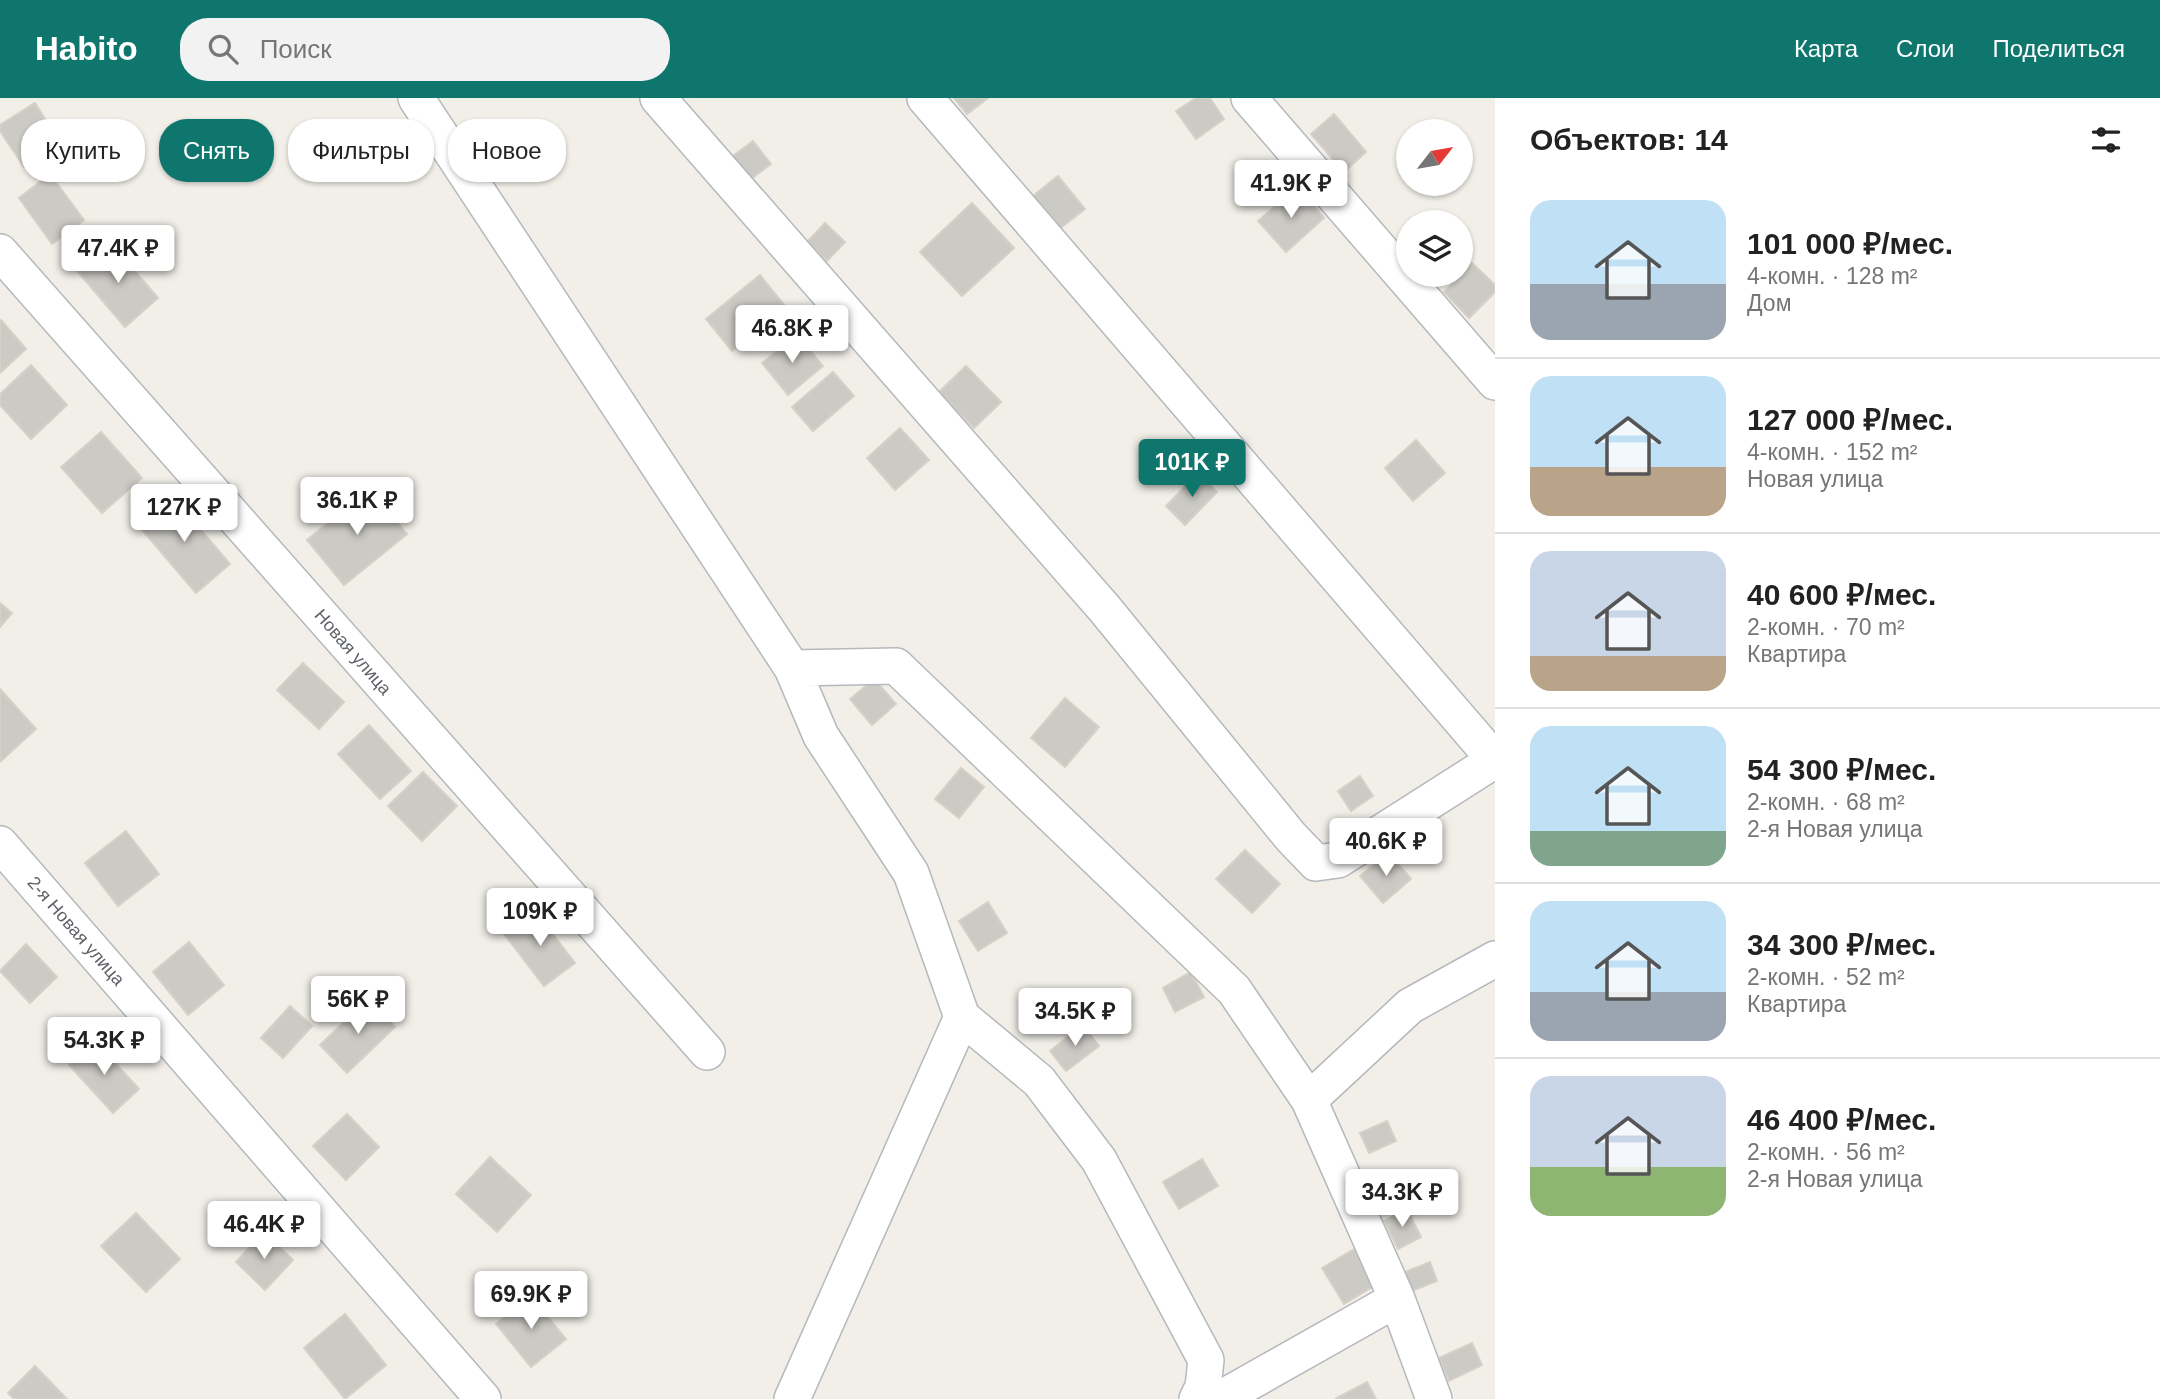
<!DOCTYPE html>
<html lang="ru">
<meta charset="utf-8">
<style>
body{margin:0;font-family:Helvetica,sans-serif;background:#f2f2f2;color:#222;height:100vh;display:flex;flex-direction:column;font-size:26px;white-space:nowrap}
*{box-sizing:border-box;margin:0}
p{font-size:23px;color:#767676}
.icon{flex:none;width:38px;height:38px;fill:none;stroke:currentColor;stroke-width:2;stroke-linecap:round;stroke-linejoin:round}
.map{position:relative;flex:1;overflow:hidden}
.sheet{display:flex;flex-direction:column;background:#fff;width:665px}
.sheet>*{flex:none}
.banner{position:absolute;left:21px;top:21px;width:665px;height:63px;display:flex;gap:14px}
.needle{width:46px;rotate:59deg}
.buttons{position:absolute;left:1396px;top:21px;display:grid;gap:14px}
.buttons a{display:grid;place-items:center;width:77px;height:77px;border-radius:50%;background:#fff;box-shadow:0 2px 5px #0004;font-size:35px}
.price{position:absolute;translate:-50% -60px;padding:0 16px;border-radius:7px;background:#fff;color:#222;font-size:23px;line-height:46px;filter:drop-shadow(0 2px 4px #0008)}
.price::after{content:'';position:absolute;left:50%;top:42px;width:21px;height:16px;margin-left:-10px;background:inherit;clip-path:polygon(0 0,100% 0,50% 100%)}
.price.active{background:#0f766e;color:#fff}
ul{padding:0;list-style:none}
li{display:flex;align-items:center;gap:21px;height:175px;padding:0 35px}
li+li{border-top:2px solid #e0e0e0}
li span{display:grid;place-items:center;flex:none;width:196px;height:140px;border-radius:21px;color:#555}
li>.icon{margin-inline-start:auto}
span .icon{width:84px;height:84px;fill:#fffc;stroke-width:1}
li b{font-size:30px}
h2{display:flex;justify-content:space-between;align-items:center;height:84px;padding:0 35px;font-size:30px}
.tag{padding:0 24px;border-radius:28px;background:#fff;box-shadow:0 2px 5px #0004;font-size:24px;line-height:63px}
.tag.active{background:#0f766e;color:#fff}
header{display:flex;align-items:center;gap:42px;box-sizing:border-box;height:98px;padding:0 35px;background:#0f766e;color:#fff}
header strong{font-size:33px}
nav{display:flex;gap:38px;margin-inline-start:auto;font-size:24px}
.search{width:490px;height:63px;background:#f2f2f2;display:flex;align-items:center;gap:18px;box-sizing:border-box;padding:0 24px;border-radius:28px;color:#767676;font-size:26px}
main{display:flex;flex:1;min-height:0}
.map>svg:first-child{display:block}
.building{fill:#cccac5;stroke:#d6d1c6;stroke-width:2}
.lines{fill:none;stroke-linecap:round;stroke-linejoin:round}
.minor-casing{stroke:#b5b8bc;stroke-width:38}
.minor{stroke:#fff;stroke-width:35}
.labels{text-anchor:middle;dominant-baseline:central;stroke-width:5;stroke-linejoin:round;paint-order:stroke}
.street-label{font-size:18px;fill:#5f6368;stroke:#fff}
</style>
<header>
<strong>Habito</strong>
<div class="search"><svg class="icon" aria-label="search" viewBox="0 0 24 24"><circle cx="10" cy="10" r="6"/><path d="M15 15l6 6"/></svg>Поиск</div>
<nav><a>Карта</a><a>Слои</a><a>Поделиться</a></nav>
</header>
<main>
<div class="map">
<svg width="1495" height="1301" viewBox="0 0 1495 1301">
<rect width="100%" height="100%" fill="#f1efe8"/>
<path class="building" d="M954 0H988L967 16Z
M1196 0H1210L1224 21 1196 41 1176 13Z
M35 5 61 46 24 69 0 33V27Z
M1334 16 1366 54 1344 74 1311 36Z
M753 43 771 66 746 85 729 61Z
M50 76 84 122 52 146 19 100Z
M1058 78 1085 111 1059 131 1033 98Z
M1297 89 1324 120 1286 154 1258 123Z
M972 105 1014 150 962 198 920 154Z
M825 125 845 144 827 163 807 144Z
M111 145 158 200 125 229 78 174Z
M1472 165 1495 187V194L1469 220 1444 194Z
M760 177 786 209 732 253 706 221Z
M1 222 26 251 0 275V223Z
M797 237 823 268 788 297 762 265Z
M31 267 67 307 31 341 0 307V296Z
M966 268 1001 304 974 330 939 294Z
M833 274 854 298 813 333 792 309Z
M900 330 929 362 895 392 867 360Z
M101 334 142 380 102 415 61 369Z
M1416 342 1445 375 1413 403 1385 370Z
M1198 375 1217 394 1185 427 1166 408Z
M370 391 407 436 344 487 307 442Z
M172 398 230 466 196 495 138 427Z
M0 505 12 515 0 529Z
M303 565 344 604 319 631 277 592Z
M874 581 896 606 872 627 850 601Z
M0 591 36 631 0 664Z
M1065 600 1099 629 1065 669 1031 640Z
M369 627 411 673 380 701 338 656Z
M961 670 984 689 959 720 935 701Z
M423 674 457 708 422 743 388 708Z
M1360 678 1373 698 1351 713 1338 693Z
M126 733 159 776 118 808 85 765Z
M1245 752 1280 786 1252 815 1216 781Z
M1389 755 1411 781 1383 805 1360 778Z
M988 804 1007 835 978 853 959 823Z
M535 813 575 865 544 888 504 836Z
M189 844 224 887 188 917 153 874Z
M26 846 57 879 30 905 0 873Z
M1191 874 1204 899 1175 914 1163 890Z
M368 901 395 929 347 975 320 947Z
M290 908 312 928 283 960 261 940Z
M1083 927 1099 948 1066 973 1050 953Z
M95 943 139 991 113 1015 69 967Z
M347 1016 379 1049 346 1082 313 1048Z
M1387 1023 1396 1043 1369 1055 1360 1035Z
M490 1059 531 1097 497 1134 456 1096Z
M1202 1061 1218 1088 1179 1111 1163 1084Z
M1407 1111 1421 1139 1398 1151 1384 1123Z
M136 1115 180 1161 146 1194 101 1148Z
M264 1134 293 1162 265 1192 236 1164Z
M1354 1151 1376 1187 1344 1206 1322 1170Z
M1430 1164 1437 1183 1412 1193 1405 1174Z
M530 1197 566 1241 531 1269 496 1226Z
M345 1216 386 1267 345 1301 304 1250Z
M1472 1245 1482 1267 1449 1283 1439 1260Z
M35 1268 67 1301H14L8 1295Z
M1367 1284 1376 1301H1335Z"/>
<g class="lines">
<defs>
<path id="minor" d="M416 0 792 570 821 638 911 775 962 919 792 1301
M658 0 1104 510 1291 739 1316 765 1338 762 1495 662
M925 0 1495 662
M1249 0 1495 284
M0 154 707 954
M792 570 896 568 1234 892 1309 1002 1397 1201 1434 1301
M0 746 483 1301
M962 919 1039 983 1099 1062 1206 1262 1203 1289 1197 1301
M1309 1002 1410 908 1495 861
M1220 1301 1397 1201"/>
</defs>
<use href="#minor" class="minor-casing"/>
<use href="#minor" class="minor"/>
</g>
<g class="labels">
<g class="street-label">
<text transform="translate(353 554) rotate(49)">Новая улица</text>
<text transform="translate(76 833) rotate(49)">2-я Новая улица</text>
</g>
</g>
</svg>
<div class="buttons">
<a><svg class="needle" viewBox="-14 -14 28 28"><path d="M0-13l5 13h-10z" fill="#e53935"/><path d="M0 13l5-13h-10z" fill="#767676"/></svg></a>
<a><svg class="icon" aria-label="layers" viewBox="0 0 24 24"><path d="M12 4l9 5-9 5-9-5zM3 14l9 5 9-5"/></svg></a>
</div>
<b class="price" style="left:1291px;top:122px">41.9K ₽</b>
<b class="price" style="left:118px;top:187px">47.4K ₽</b>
<b class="price" style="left:792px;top:267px">46.8K ₽</b>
<b class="price active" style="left:1192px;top:401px">101K ₽</b>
<b class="price" style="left:357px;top:439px">36.1K ₽</b>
<b class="price" style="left:184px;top:446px">127K ₽</b>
<b class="price" style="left:1386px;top:780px">40.6K ₽</b>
<b class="price" style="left:540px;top:850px">109K ₽</b>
<b class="price" style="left:358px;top:938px">56K ₽</b>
<b class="price" style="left:1075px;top:950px">34.5K ₽</b>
<b class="price" style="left:104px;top:979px">54.3K ₽</b>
<b class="price" style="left:1402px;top:1131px">34.3K ₽</b>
<b class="price" style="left:264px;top:1163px">46.4K ₽</b>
<b class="price" style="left:531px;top:1233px">69.9K ₽</b>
<div class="banner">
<a class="tag">Купить</a>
<a class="tag active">Снять</a>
<a class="tag">Фильтры</a>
<a class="tag">Новое</a>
</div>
</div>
<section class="sheet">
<h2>Объектов: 14<svg class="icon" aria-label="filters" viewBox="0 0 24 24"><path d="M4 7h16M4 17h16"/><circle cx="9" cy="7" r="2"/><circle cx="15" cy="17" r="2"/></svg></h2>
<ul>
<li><span style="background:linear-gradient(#bfe0f5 60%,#9aa5b1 0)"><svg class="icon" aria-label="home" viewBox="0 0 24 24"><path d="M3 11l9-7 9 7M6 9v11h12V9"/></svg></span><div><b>101 000 ₽/мес.</b><p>4-комн. · 128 m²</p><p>Дом</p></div></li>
<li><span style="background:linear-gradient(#bfe0f5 65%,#b9a48a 0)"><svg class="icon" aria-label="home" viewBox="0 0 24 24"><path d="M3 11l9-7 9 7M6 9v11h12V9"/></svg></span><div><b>127 000 ₽/мес.</b><p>4-комн. · 152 m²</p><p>Новая улица</p></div></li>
<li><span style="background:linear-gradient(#c9d6e8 75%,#b9a48a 0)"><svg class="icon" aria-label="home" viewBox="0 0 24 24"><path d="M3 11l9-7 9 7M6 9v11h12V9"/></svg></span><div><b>40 600 ₽/мес.</b><p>2-комн. · 70 m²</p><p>Квартира</p></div></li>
<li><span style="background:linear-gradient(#bfe0f5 75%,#7fa58c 0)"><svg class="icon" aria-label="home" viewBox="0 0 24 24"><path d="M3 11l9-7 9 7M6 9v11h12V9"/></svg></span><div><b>54 300 ₽/мес.</b><p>2-комн. · 68 m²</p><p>2-я Новая улица</p></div></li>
<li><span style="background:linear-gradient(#bfe0f5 65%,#9aa5b1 0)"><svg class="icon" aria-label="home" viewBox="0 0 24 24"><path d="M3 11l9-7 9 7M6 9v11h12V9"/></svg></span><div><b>34 300 ₽/мес.</b><p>2-комн. · 52 m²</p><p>Квартира</p></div></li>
<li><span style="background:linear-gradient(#c9d6e8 65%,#8fb573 0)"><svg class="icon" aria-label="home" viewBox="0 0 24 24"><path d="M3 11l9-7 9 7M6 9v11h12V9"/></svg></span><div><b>46 400 ₽/мес.</b><p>2-комн. · 56 m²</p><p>2-я Новая улица</p></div></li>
</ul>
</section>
</main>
